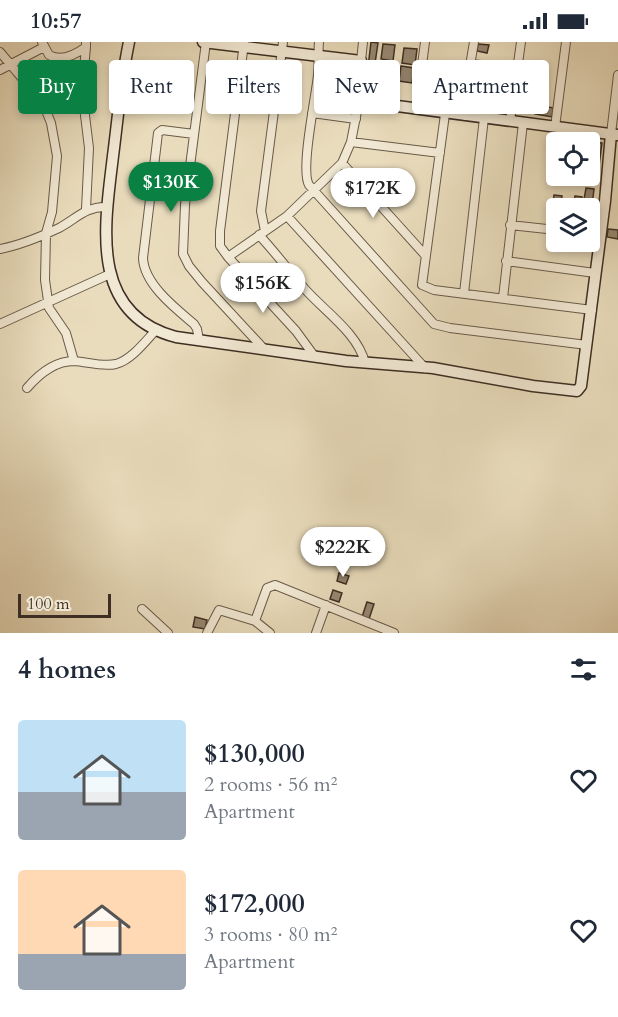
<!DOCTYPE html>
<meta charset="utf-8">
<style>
body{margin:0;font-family:Cardo,serif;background:#f6f6f7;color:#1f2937;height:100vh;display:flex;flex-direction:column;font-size:22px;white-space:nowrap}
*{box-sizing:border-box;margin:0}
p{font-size:20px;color:#747a83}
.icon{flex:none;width:33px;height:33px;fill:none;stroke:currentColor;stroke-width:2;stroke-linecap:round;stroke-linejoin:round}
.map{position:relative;height:591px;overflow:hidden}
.panel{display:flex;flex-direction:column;background:#fff;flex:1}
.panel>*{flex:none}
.banner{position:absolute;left:18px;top:18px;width:582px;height:54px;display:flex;gap:12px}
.fabs{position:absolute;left:546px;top:90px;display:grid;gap:12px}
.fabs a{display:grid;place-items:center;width:54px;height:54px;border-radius:6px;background:#fff;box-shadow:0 3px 9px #0003;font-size:30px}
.scale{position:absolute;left:18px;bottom:15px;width:93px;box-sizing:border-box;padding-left:6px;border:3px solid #3e2e23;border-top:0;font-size:16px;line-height:21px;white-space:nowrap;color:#3e2e23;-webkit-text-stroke:4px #f1e8d3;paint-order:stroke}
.price{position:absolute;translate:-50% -51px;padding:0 14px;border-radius:21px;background:#fff;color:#222;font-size:20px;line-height:39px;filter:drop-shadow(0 2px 3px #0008)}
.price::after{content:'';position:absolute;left:50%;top:36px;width:18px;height:14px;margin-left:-9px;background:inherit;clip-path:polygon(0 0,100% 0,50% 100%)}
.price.on{background:#0b8043;color:#fff}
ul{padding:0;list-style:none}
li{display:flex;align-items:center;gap:18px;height:150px;padding:0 18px}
li span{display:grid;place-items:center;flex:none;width:168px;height:120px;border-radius:6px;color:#555}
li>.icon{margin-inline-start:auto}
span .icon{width:72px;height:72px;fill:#fffc;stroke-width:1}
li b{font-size:26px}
h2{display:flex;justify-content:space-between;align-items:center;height:72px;padding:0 18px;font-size:26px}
.pill{padding:0 21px;border-radius:6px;background:#fff;box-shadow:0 3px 9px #0003;font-size:21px;line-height:54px}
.pill.on{background:#0b8043;color:#fff}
.status{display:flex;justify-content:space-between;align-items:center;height:42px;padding:0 30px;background:#fff;direction:ltr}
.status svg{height:16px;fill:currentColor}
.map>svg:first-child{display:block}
.building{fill:#978873;stroke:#3e2e23;stroke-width:1.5}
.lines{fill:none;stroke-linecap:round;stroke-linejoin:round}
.street-casing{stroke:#695a49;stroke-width:10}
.secondary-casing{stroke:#3e2e23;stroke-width:13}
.street{stroke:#f1e8d3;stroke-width:8}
.secondary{stroke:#f1e8d3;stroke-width:10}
</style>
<div class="status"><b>10:57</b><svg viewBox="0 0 49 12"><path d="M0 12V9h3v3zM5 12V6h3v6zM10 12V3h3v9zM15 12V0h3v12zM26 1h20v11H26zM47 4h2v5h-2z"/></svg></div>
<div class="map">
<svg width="618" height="591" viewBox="0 0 618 591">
<rect width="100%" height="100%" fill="#e9dcbc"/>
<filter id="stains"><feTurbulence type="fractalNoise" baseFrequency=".00333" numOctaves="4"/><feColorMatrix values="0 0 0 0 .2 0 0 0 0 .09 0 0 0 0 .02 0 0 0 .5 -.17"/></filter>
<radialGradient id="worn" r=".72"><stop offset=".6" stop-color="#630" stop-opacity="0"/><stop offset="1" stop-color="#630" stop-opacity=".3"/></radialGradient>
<path class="building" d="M371 0 378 1 373 35 367 34Z
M383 2 395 3 393 19 381 17Z
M478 2 489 3 487 11 477 9Z
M404 6 417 7 415 23 402 21Z
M380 21 393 23 391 38 378 37Z
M401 24 414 26 412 41 399 39Z
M325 31 346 33 341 66 321 63Z
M523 38 534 40 532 51 521 49Z
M456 39 465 41 462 53 453 51Z
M537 63 554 66 552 75 535 72Z
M591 100 602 101 597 139 586 138 587 134H590Z
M586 146 594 147 592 164 583 163Z
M554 153 562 154 561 166H556V175L551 174Z
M575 154 582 155 580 166H573Z
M608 187 618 188V197L607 195Z
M339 531 349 534 346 542 337 539Z
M333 548 342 551 339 560 330 557Z
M367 560 374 562 369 577 362 575Z
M195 575 207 578 205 587 193 585Z"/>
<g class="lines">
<defs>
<path id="street" d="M42 0 49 13C61 20 75 13 86 5V0
M206 0 185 163 183 212 189 224 202 240 264 307
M319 0C318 11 319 22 318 33 316 54 300 128 309 143L434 282 450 286 587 303
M244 1 220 189V204L228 215 296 289 315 315
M0 10 43 61 51 81 57 114 52 170 46 191 45 238 49 266 66 291 74 319
M361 19 363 0
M470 22 517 26
M0 28 44 5
M416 68 425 0
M312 71 356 77
M445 72 422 243 434 248 592 268
M466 74V47L474 0
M510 79 521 0
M555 85 566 0
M194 92 162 88 158 91 143 216C144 242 175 266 194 282L197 287 199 298
M611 92 618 33
M351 100 440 111
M342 121 425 213
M86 167 89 106 82 49 86 5
M287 174 425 326
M510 183 556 188
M265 189 261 169 283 0
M259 193C275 210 289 229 304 246 324 269 358 291 365 321
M0 207C21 203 40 195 59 186 76 177 86 164 107 165
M228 215 287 174 342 121 351 100 359 59
M506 219 595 231
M464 251 484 76
M503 256 523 81
M0 282 110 232
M27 346C39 332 54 319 74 319 88 320 102 325 116 322 131 318 145 300 155 289
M142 567 168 591
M255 579 267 546 275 543 394 591
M207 591 219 568 255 579 270 591
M316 591 326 563"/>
<path id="secondary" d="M129 0C121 38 118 75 113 114 105 182 88 272 176 295L346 319 433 326 533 344 577 349 581 344 605 159 611 92
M203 0 361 19 359 59 618 93"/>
</defs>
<use href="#street" class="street-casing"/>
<use href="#secondary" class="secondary-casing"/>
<use href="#street" class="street"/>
<use href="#secondary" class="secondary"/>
</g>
<rect width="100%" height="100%" filter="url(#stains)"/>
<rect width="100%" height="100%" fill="url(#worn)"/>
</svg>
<div class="fabs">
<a><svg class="icon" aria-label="locate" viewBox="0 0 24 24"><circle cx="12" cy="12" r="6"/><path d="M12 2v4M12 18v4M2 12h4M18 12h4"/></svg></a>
<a><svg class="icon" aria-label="layers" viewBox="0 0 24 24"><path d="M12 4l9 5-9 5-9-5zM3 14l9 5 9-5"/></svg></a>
</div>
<div class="scale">100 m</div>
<b class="price on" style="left:171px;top:171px">$130K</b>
<b class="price" style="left:373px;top:177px">$172K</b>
<b class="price" style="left:263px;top:272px">$156K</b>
<b class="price" style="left:343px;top:536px">$222K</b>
<div class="banner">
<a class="pill on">Buy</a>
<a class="pill">Rent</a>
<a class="pill">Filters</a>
<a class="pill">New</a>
<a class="pill">Apartment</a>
</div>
</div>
<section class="panel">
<h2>4 homes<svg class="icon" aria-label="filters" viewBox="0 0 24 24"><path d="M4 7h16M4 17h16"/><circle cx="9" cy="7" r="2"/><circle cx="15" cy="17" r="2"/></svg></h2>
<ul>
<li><span style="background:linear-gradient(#bfe0f5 60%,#9aa5b1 0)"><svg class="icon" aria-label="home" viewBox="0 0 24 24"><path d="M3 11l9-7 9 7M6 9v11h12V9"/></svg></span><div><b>$130,000</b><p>2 rooms · 56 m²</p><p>Apartment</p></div><svg class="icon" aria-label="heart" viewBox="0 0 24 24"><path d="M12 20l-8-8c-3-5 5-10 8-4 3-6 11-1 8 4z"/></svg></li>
<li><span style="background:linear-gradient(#ffd9b3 70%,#9aa5b1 0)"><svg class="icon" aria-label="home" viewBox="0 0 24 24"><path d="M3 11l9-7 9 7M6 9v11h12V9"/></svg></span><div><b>$172,000</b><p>3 rooms · 80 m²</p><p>Apartment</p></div><svg class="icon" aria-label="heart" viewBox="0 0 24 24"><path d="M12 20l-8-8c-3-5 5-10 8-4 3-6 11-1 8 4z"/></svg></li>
</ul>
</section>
